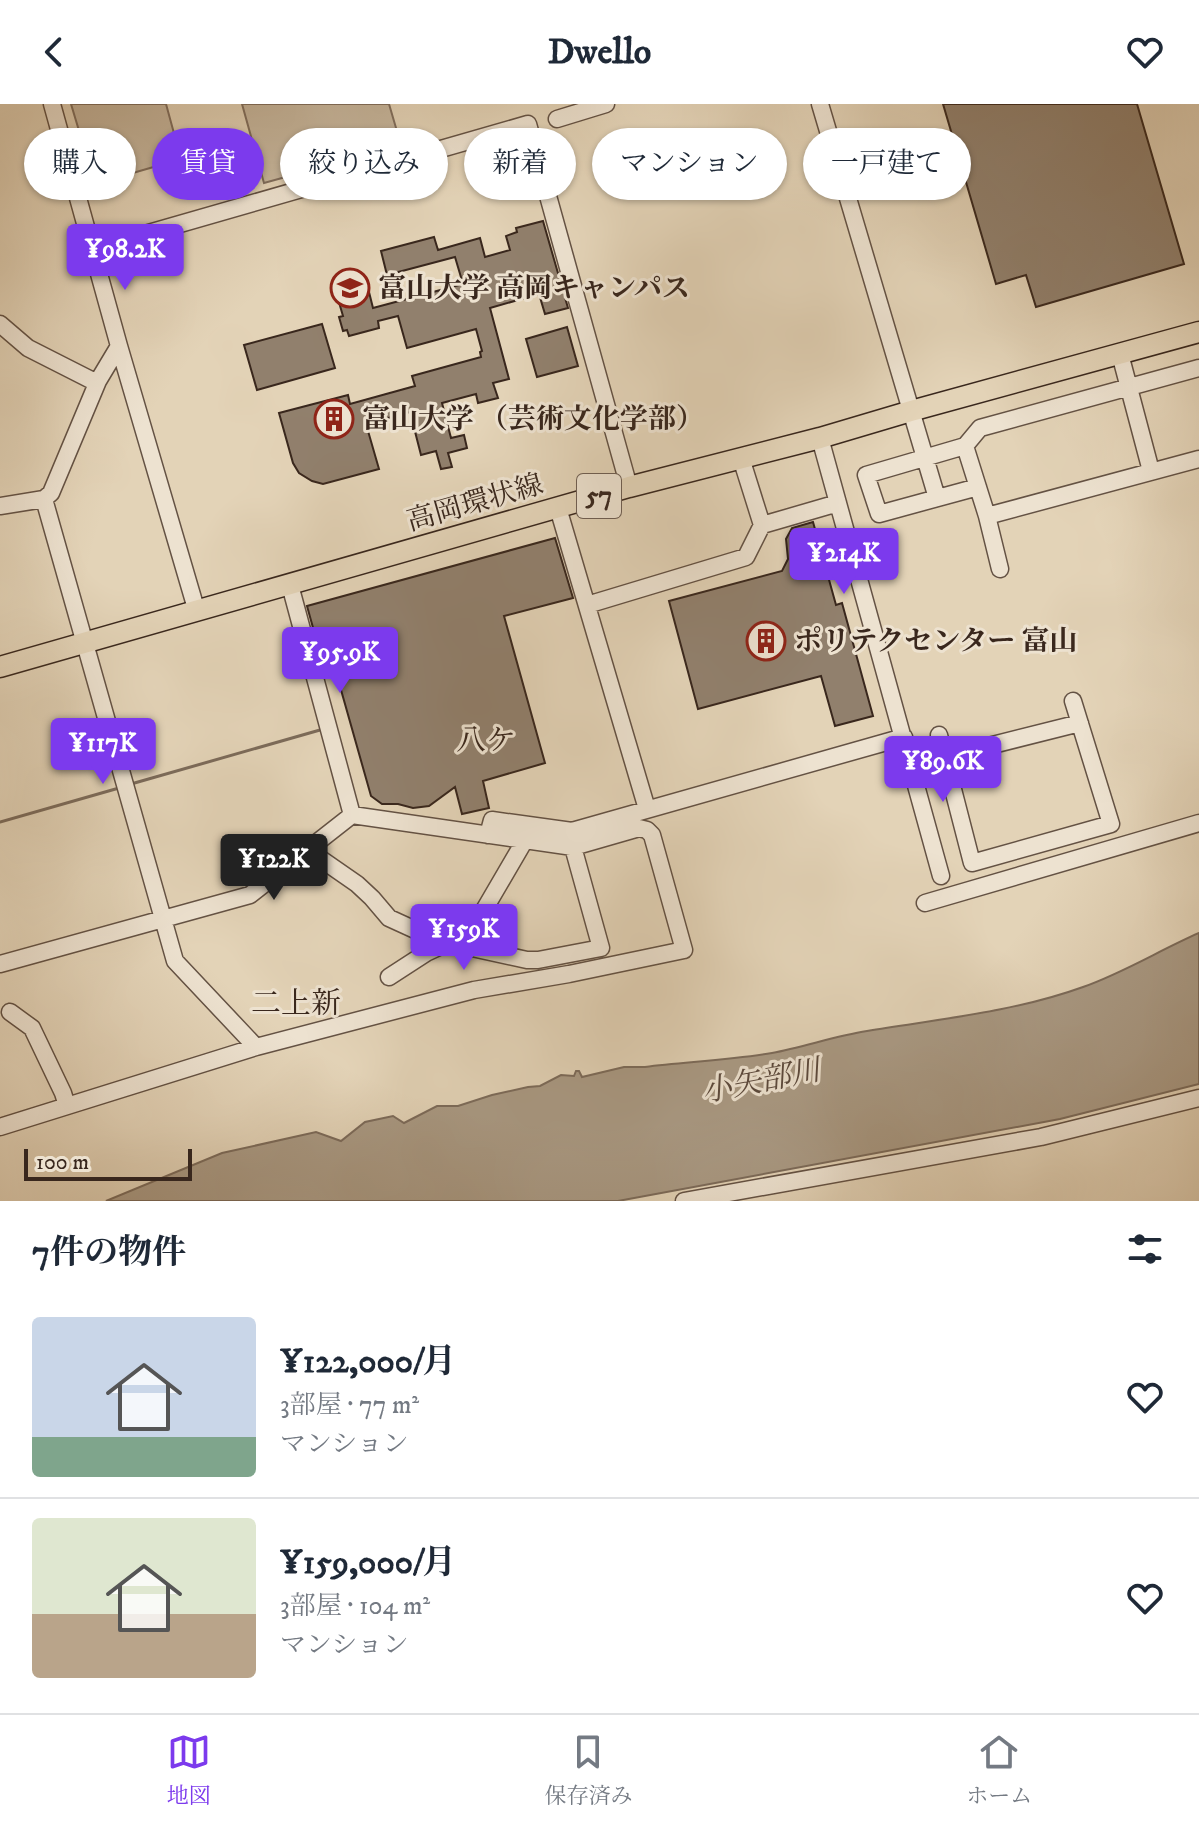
<!DOCTYPE html>
<html lang="ja">
<meta charset="utf-8">
<style>
body{margin:0;font-family:"IM FELL DW Pica","Noto Serif JP",serif;background:#f2f2f3;color:#1f2937;height:100vh;display:flex;flex-direction:column;font-size:30px;white-space:nowrap}
*{box-sizing:border-box;margin:0}
p{font-size:26px;color:#747a83}
.icon{flex:none;width:44px;height:44px;fill:none;stroke:currentColor;stroke-width:2;stroke-linecap:round;stroke-linejoin:round}
.map{position:relative;height:1097px;overflow:hidden}
.side{display:flex;flex-direction:column;background:#fff;flex:1}
.side>*{flex:none}
.banner{position:absolute;left:24px;top:24px;width:1152px;height:72px;display:flex;gap:16px}
.scale{position:absolute;left:24px;bottom:20px;width:168px;box-sizing:border-box;padding-left:8px;border:4px solid #39271d;border-top:0;font-size:22px;line-height:28px;white-space:nowrap;color:#39271d;-webkit-text-stroke:6px #ede2d0;paint-order:stroke}
.price{position:absolute;translate:-50% -68px;padding:0 18px;border-radius:8px;background:#7c3aed;color:#fff;font-size:26px;line-height:52px;filter:drop-shadow(0 2px 4px #0008)}
.price::after{content:'';position:absolute;left:50%;top:48px;width:24px;height:18px;margin-left:-12px;background:inherit;clip-path:polygon(0 0,100% 0,50% 100%)}
.price.on{background:#222;color:#fff}
ul{padding:0;list-style:none}
li{display:flex;align-items:center;gap:24px;height:200px;padding:0 32px}
li+li{border-top:2px solid #e0e1e3}
li span{display:grid;place-items:center;flex:none;width:224px;height:160px;border-radius:8px;color:#555}
li>.icon{margin-inline-start:auto}
span .icon{width:96px;height:96px;fill:#fffc;stroke-width:1}
li b{font-size:34px}
h2{display:flex;justify-content:space-between;align-items:center;height:96px;padding:0 32px;font-size:34px}
.tag{padding:0 28px;border-radius:36px;background:#fff;box-shadow:0 2px 6px #0004;font-size:28px;line-height:72px}
.tag.on{background:#7c3aed;color:#fff}
header{display:flex;justify-content:space-between;align-items:center;height:104px;padding:0 32px;background:#fff;font-size:36px;font-weight:700}
.tab-bar{display:flex;justify-content:space-around;align-items:center;height:112px;border-top:2px solid #e0e1e3;background:#fff;font-size:22px;color:#747a83}
.tab-bar a{display:grid;justify-items:center;gap:4px}
.tab-bar .on{color:#7c3aed}
.map>svg:first-child{display:block}
.green{fill:#c6b69d;stroke:#806e5d;stroke-width:2}
.water{fill:#a99983;stroke:#7c6b5a;stroke-width:2}
.lines{fill:none;stroke-linecap:round;stroke-linejoin:round}
.stream{stroke:#7c6b5a;stroke-width:3}
.building{fill:#91806d;stroke:#39271d;stroke-width:2}
.minor-casing{stroke:#645244;stroke-width:19}
.major-casing{stroke:#39271d;stroke-width:23}
.minor{stroke:#ede2d0;stroke-width:16}
.major{stroke:#e3d3b7;stroke-width:20}
.labels{text-anchor:middle;dominant-baseline:central;stroke-width:6;stroke-linejoin:round;paint-order:stroke}
.shield{fill:#ede2d0;stroke:#6f5f53;stroke-width:2}
.shield-label{font-size:26px;font-weight:bold;fill:#39271d}
.poi-label{font-size:28px;font-weight:bold;fill:#39271d;stroke:#ede2d0;text-anchor:start}
.street-label{font-size:28px;fill:#39271d;stroke:#ede2d0}
.neighbourhood-label{font-size:30px;fill:#39271d;stroke:#ede2d0}
.water-label{font-size:30px;font-style:italic;fill:#5b493c;stroke:#ede2d0}
</style>
<header><svg class="icon" aria-label="back" viewBox="0 0 24 24"><path d="M15 5l-7 7 7 7"/></svg>Dwello<svg class="icon" aria-label="heart" viewBox="0 0 24 24"><path d="M12 20l-8-8c-3-5 5-10 8-4 3-6 11-1 8 4z"/></svg></header>
<div class="map">
<svg width="1199" height="1097" viewBox="0 0 1199 1097">
<rect width="100%" height="100%" fill="#e3d3b7"/>
<filter id="stains"><feTurbulence type="fractalNoise" baseFrequency=".0025" numOctaves="4"/><feColorMatrix values="0 0 0 0 .2 0 0 0 0 .09 0 0 0 0 .02 0 0 0 .5 -.17"/></filter>
<radialGradient id="worn" r=".72"><stop offset=".6" stop-color="#630" stop-opacity="0"/><stop offset="1" stop-color="#630" stop-opacity=".3"/></radialGradient>
<path class="green" d="M71 0H166L181 55 95 80Z
M242 0H389L401 41 264 79Z"/>
<path class="water" d="M1199 829V980L1060 1015 618 1097H106L222 1049 316 1028 341 1037 365 1018 393 1012 404 1019 437 1002H458L492 991 528 983 540 982 561 971 574 972 576 967H579L582 973 624 963H645C686 958 732 956 772 949 804 943 835 932 867 927 939 915 1014 908 1083 883 1123 869 1160 846 1199 829Z"/>
<g class="lines">
<path class="stream" d="M131 680 320 626
M0 718 119 684"/>
</g>
<path class="building" d="M943 0H1137L1184 160 1036 203 1026 171 996 180Z
M543 117 568 204 545 210 539 190 490 204 509 275 493 279 498 294 478 299 476 290 442 299 451 334 464 331 467 344 448 349 452 363 441 365 436 347 421 351 410 308 366 320 379 365 323 380 312 377 299 369 293 359 279 309 348 291 350 300 415 282 412 272 481 253 480 248 482 247 476 225 407 244 398 212 378 217 379 224 349 232 347 226 343 227 339 213 343 212 336 188 367 180 373 204 463 180 455 153 387 171 381 147 434 133 438 146 480 134 485 153 510 146 506 132 517 128 516 124Z
M322 220 335 264 257 286 244 241Z
M567 223 578 262 537 273 526 235Z
M813 418 836 501 842 499 873 612 835 622 821 572 698 605 669 497 782 467 788 455 786 435 792 424Z
M555 434 573 494 504 512 545 659 483 677 489 704 462 710 455 683 429 702 413 704 398 700H382L371 692 330 547 320 549 307 502Z"/>
<g class="lines">
<defs>
<path id="minor" d="M52 0 119 242 197 508
M820 0 937 394
M557 15 606 0
M93 145 528 20 629 383
M0 220 28 244 97 279
M119 242 98 277 51 389 44 395 175 857 256 943
M1120 250 1151 367
M820 334 941 772
M965 342 987 412 1000 465
M741 354 762 421
M978 383 879 410 866 371 965 342 980 324 1199 264
M0 402 44 395
M558 404 647 705
M987 412 1199 355
M290 481 352 711
M587 501 746 453 762 421 838 399
M939 631 972 759 1111 720 1073 597
M945 653 1080 619
M488 731 492 716 572 727 904 633
M308 746 357 780 372 794 389 814 446 840
M925 799 1199 719
M454 836 463 842 527 856H538L601 844 573 743
M0 860 250 791 352 711 573 743 639 724 647 726 652 731 684 846 569 870 474 886 256 943 0 1023
M389 873 426 849 454 836 480 813 525 736
M10 908 32 924 63 989 67 1002
M684 1097 1041 1033 1199 994"/>
<path id="major" d="M0 563 629 383 820 334 911 307 1199 228"/>
</defs>
<use href="#minor" class="minor-casing"/>
<use href="#major" class="major-casing"/>
<use href="#minor" class="minor"/>
<use href="#major" class="major"/>
</g>
<defs>
<symbol id="university-ring" viewBox="-11 -11 22 22"><circle r="9.5" fill="#ede2d0" stroke="#8f2418" stroke-width="1.5"/><path d="M0-5L7-2L0 1L-7-2ZM-4 1L0 2.5L4 1V4Q0 6-4 4Z" fill="#8f2418"/></symbol>
<symbol id="building-ring" viewBox="-11 -11 22 22"><circle r="9.5" fill="#ede2d0" stroke="#8f2418" stroke-width="1.5"/><path d="M-4-6H4V6H1V3H-1V6H-4ZM-2.5-4.3h1.7v1.8h-1.7ZM.8-4.3h1.7v1.8H.8ZM-2.5-1h1.7V.8h-1.7ZM.8-1h1.7V.8H.8Z" fill="#8f2418"/></symbol>
</defs>
<g fill-rule="evenodd">
<use href="#university-ring" x="328" y="162" width="44" height="44"/>
<use href="#building-ring" x="312" y="293" width="44" height="44"/>
<use href="#building-ring" x="744" y="515" width="44" height="44"/>
</g>
<g class="labels">
<rect class="shield" x="577" y="370" width="44" height="44" rx="6"/>
<g class="shield-label">
<text x="599" y="392">57</text>
</g>
<g class="poi-label">
<text x="378" y="184">富山大学 高岡キャンパス</text>
<text x="362" y="315">富山大学 （芸術文化学部）</text>
<text x="794" y="537">ポリテクセンター 富山</text>
</g>
<g class="street-label">
<text transform="translate(475 399) rotate(-16)">高岡環状線</text>
</g>
<g class="neighbourhood-label">
<text x="486" y="637">八ケ</text>
<text x="296" y="900">二上新</text>
</g>
<g class="water-label">
<text transform="translate(761 978) rotate(-11)">小矢部川</text>
</g>
</g>
<rect width="100%" height="100%" filter="url(#stains)"/>
<rect width="100%" height="100%" fill="url(#worn)"/>
</svg>
<div class="scale">100 m</div>
<b class="price" style="left:125px;top:188px">¥98.2K</b>
<b class="price" style="left:844px;top:492px">¥214K</b>
<b class="price" style="left:340px;top:591px">¥95.9K</b>
<b class="price" style="left:103px;top:682px">¥117K</b>
<b class="price" style="left:943px;top:700px">¥89.6K</b>
<b class="price on" style="left:274px;top:798px">¥122K</b>
<b class="price" style="left:464px;top:868px">¥159K</b>
<div class="banner">
<a class="tag">購入</a>
<a class="tag on">賃貸</a>
<a class="tag">絞り込み</a>
<a class="tag">新着</a>
<a class="tag">マンション</a>
<a class="tag">一戸建て</a>
</div>
</div>
<section class="side">
<h2>7件の物件<svg class="icon" aria-label="filters" viewBox="0 0 24 24"><path d="M4 7h16M4 17h16"/><circle cx="9" cy="7" r="2"/><circle cx="15" cy="17" r="2"/></svg></h2>
<ul>
<li><span style="background:linear-gradient(#c9d6e8 75%,#7fa58c 0)"><svg class="icon" aria-label="home" viewBox="0 0 24 24"><path d="M3 11l9-7 9 7M6 9v11h12V9"/></svg></span><div><b>¥122,000/月</b><p>3部屋 · 77 m²</p><p>マンション</p></div><svg class="icon" aria-label="heart" viewBox="0 0 24 24"><path d="M12 20l-8-8c-3-5 5-10 8-4 3-6 11-1 8 4z"/></svg></li>
<li><span style="background:linear-gradient(#dfe7d0 60%,#b9a48a 0)"><svg class="icon" aria-label="home" viewBox="0 0 24 24"><path d="M3 11l9-7 9 7M6 9v11h12V9"/></svg></span><div><b>¥159,000/月</b><p>3部屋 · 104 m²</p><p>マンション</p></div><svg class="icon" aria-label="heart" viewBox="0 0 24 24"><path d="M12 20l-8-8c-3-5 5-10 8-4 3-6 11-1 8 4z"/></svg></li>
</ul>
</section>
<nav class="tab-bar">
<a class="on"><svg class="icon" aria-label="map" viewBox="0 0 24 24"><path d="M3 6l6-2 6 2 6-2v14l-6 2-6-2-6 2zM9 4v14M15 6v14"/></svg>地図</a>
<a><svg class="icon" aria-label="saved" viewBox="0 0 24 24"><path d="M7 4h10v16l-5-4-5 4z"/></svg>保存済み</a>
<a><svg class="icon" aria-label="home" viewBox="0 0 24 24"><path d="M3 11l9-7 9 7M6 9v11h12V9"/></svg>ホーム</a>
</nav>
